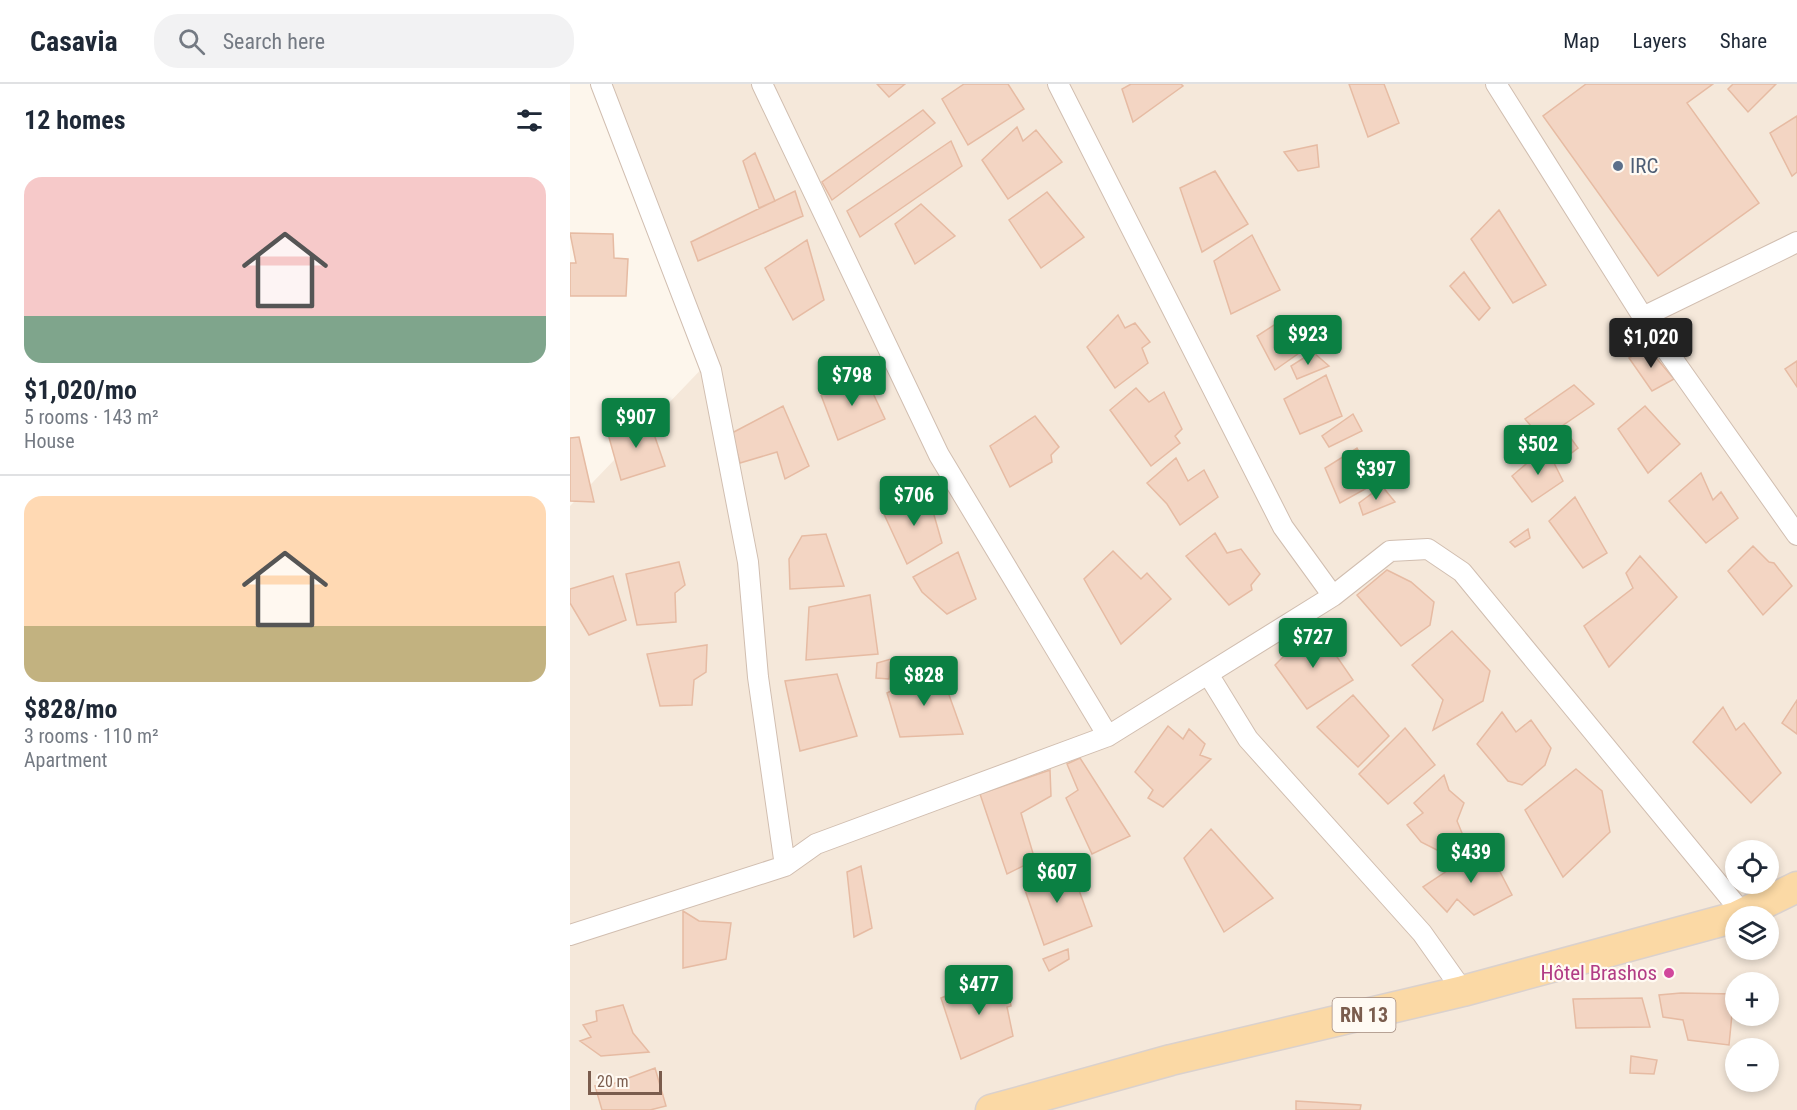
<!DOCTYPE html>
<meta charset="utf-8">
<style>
body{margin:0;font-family:"Roboto Condensed",sans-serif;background:#f2f2f3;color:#1f2937;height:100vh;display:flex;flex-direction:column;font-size:22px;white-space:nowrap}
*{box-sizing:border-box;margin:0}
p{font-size:20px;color:#747a83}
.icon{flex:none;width:33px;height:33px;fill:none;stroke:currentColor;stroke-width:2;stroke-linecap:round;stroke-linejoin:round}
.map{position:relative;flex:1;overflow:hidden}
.details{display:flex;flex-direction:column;background:#fff;width:570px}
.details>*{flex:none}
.buttons{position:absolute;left:1155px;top:756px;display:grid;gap:12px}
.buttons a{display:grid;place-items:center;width:54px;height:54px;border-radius:50%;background:#fff;box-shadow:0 3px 9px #0003;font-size:30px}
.scale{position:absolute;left:18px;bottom:15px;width:74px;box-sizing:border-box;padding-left:6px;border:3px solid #7a5c4d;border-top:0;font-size:16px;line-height:21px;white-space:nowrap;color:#7a5c4d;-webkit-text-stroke:4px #fffaf3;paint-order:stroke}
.price{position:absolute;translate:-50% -51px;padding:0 14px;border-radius:6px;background:#0b8043;color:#fff;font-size:20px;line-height:39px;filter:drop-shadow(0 2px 3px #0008)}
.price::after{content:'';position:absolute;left:50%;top:36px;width:18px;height:14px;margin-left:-9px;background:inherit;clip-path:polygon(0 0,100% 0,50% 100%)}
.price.current{background:#222;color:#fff}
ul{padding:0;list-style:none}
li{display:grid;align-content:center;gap:12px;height:318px;padding:0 24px}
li+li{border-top:2px solid #e0e1e3}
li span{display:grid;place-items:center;height:186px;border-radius:18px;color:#555}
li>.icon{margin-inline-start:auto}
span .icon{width:108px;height:108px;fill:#fffc;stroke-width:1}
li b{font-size:26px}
h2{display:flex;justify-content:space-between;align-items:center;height:72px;padding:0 24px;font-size:26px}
header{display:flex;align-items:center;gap:36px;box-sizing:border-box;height:84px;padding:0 30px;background:#fff;border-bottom:2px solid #e0e1e3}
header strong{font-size:28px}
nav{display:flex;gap:33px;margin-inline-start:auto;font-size:21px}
.search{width:420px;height:54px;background:#f2f2f3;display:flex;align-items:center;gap:15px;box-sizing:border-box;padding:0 21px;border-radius:24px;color:#747a83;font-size:22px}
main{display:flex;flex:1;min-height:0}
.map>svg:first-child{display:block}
.residential{fill:#f5e8da;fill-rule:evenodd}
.building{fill:#f3d5c3;stroke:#e6bba3;stroke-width:1.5}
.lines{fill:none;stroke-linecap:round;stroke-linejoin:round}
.minor-casing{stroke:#d1beb0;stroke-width:22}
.primary-casing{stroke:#dad1cd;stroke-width:33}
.minor{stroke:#fff;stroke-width:20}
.primary{stroke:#fbd9a5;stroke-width:30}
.service-dot{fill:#5c6f8a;stroke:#fffaf3;stroke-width:2}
.hotel-dot{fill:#d1479c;stroke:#fffaf3;stroke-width:2}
.labels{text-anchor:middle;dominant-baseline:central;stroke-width:4.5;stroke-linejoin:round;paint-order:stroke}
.shield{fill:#fffaf3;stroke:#a28b7f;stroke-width:1.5}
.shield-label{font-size:20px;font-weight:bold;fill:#7a5c4d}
.service-label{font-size:21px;fill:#4e5e75;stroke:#fffaf3;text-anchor:start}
.hotel-label{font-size:21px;fill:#b23c85;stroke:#fffaf3;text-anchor:end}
</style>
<header>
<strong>Casavia</strong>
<div class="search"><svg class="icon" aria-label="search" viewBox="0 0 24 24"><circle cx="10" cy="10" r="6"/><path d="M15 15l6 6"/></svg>Search here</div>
<nav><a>Map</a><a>Layers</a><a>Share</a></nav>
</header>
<main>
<section class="details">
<h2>12 homes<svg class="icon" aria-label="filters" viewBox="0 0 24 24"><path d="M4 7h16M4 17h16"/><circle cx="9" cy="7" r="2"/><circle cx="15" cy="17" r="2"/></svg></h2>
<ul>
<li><span style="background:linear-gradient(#f6c9c9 75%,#7fa58c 0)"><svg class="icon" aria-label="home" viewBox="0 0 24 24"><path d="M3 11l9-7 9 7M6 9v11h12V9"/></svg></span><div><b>$1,020/mo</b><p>5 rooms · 143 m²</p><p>House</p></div></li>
<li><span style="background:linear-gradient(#ffd9b3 70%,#c2b280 0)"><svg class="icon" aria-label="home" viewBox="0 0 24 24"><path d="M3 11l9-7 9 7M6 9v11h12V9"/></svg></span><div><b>$828/mo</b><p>3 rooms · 110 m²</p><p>Apartment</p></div></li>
</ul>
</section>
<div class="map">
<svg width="1227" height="1026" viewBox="0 0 1227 1026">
<rect width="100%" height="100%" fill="#fdf6ec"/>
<path class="residential" d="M34 0H1227V1026H0V422L142 274ZM1166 766H1198V800H1166ZM1166 832H1198V866H1166ZM1166 898H1198V932H1166ZM1166 964H1198V998H1166Z"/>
<path class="building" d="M307 0H335L319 13Z
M394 0H438L454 25 398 61 372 15Z
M561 0H611L613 2 563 38 552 5Z
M779 0H814L829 39 798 53Z
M1016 0H1143L1117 19 1189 119 1088 192 973 32Z
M1163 0H1206L1178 28 1158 5Z
M353 26 365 39 262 116 252 98Z
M1227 32V88L1222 92 1200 49Z
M447 43 453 57 466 46 492 78 438 115 412 76Z
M381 57 392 82 290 153 277 127Z
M747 61 749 83 728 87 714 68Z
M185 69 205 117 189 124 173 77Z
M645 87 678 140 632 168 610 104Z
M225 107 233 132 128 177 121 158Z
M477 108 514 153 471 184 439 136Z
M351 120 385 152 345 180 325 140Z
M929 126 976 201 943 219 901 155Z
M0 149 43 150 44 174 58 175 56 212H0V179H6Z
M682 151 710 206 661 230 644 177Z
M237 156 254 216 223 236 195 184Z
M894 188 920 224 909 236 880 202Z
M548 231 555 244 565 239 580 258 572 264 578 279 545 304 517 263Z
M718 232 739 262 705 286 687 252Z
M1077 263 1104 295 1082 307 1059 274Z
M743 268 759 282 727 295 721 282Z
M1227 277V303L1215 285Z
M294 290 315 335 268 356 251 311Z
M756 291 772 332 730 350 714 315Z
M1004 301 1024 320 992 342 1008 364 991 377 955 335Z
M566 304 579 318 594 308 612 345 605 352 610 359 581 382 540 326Z
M213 322 239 382 215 395 207 368 170 379 162 349Z
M1075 322 1110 360 1078 389 1048 345Z
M77 330 95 382 51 396 38 350Z
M783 330 792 347 759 363 752 352Z
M465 332 489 363 481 371 482 378 440 403 420 362Z
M9 353 24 418 0 417V354Z
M976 363 993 397 962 418 942 392Z
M787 364 806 399 770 419 755 384Z
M606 374 618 397 634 386 648 413 610 441 597 420 577 399Z
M1131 389 1143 416 1151 408 1168 434 1136 459 1099 417Z
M812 402 825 418 793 431 789 419Z
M341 410 360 417 372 459 337 480 313 428Z
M1005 413 1037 469 1013 484 979 437Z
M958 445 960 454 945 463 940 458Z
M645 449 657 469 671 465 690 490 681 501 682 506 659 521 616 472Z
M256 450 274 502 220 505 219 475 232 452Z
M1183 462 1199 478 1204 479 1222 502 1193 531 1158 487Z
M543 467 571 495 577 489 601 515 551 560 514 495Z
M388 468 406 515 377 530 352 508 343 493Z
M1070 472 1107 513 1039 583 1014 542 1063 504 1056 489Z
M109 478 115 501 105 509 106 538 67 541 56 490Z
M817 486 841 498 864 518 860 541 831 562 787 511Z
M43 492 56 536 19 551 0 519V505Z
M300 511 308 570 236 576 239 523Z
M745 541 783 596 737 625 705 581Z
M882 547 920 587 913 617 863 646 873 616 842 581Z
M137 561 136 588 124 596 122 621 90 622 77 570Z
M321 575 319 595 306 594 307 579Z
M369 583 393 650 330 653 317 609Z
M267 590 287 652 230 667 215 597Z
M783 611 819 652 788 683 747 643Z
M1227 616V650L1212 639Z
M1153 623 1166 646 1174 639 1211 689 1181 719 1123 658Z
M932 628 946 648 961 636 981 664 975 681 952 701 938 697 907 660Z
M598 642 613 655 619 645 635 660 630 671 641 675 593 723 578 714 583 706 565 688Z
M835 644 865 681 818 720 789 690Z
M510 674 560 752 522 770 496 714 508 706 497 680Z
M1006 685 1032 707 1040 748 993 793 955 726Z
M480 686 481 712 451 729 465 776 437 790 410 710Z
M874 691 879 706 894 719 887 737 892 749 871 768 851 758 837 741 853 729 844 719Z
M641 745 703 814 654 848 614 774Z
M916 761 942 811 904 831 887 815 877 828 853 803Z
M490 777 491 794 502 787 522 842 474 861 455 806 465 799V787Z
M291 782 302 844 284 853 277 788Z
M113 827 129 837 161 839 156 875 113 884Z
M498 865 499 875 479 887 473 875Z
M422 893 423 902 437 901 441 922 437 923 443 952 391 975 371 914Z
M1111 909 1164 910 1159 961 1118 956 1113 936 1093 933 1089 911Z
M1072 914 1080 943 1006 944 1003 915Z
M53 921 63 949 79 968 31 972 10 957 21 953 13 941 27 937 26 927Z
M1061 972 1087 976 1084 990 1060 989Z
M85 984 96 1022 80 1026H32L25 1002 40 1001Z
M726 1017 791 1021 790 1026H726Z"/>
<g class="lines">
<defs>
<path id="minor" d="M31 0 141 286 178 478 188 593 215 782
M192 0 369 371 538 652
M488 0 713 443 763 512 820 467 858 465 892 488 1174 831
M926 0 1073 233 1227 451
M1073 233 1227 158
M638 590 678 655 852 849 893 907
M0 851 215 782 246 760 538 652 763 512"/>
<path id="primary" d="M1168 832 1227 803
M421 1026 601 976 893 907 1166 833"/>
</defs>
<use href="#minor" class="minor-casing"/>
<use href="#primary" class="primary-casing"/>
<use href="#minor" class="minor"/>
<use href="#primary" class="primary"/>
</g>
<circle class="service-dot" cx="1048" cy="82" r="6"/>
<circle class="hotel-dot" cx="1099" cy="889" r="6"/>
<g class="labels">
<rect class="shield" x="762.5" y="914" width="63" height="34" rx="4.5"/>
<g class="shield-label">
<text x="794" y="931">RN 13</text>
</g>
<g class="service-label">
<text x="1060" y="82">IRC</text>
</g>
<g class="hotel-label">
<text x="1087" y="889">Hôtel Brashos</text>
</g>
</g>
</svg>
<div class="buttons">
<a><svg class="icon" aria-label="locate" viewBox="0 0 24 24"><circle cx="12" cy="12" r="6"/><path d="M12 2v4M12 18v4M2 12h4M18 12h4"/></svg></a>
<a><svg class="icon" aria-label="layers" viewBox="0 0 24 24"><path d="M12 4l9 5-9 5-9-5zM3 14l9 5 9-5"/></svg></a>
<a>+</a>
<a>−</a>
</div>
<div class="scale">20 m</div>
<b class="price" style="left:738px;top:282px">$923</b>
<b class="price current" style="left:1081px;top:285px">$1,020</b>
<b class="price" style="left:282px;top:323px">$798</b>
<b class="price" style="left:66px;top:365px">$907</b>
<b class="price" style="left:968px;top:392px">$502</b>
<b class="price" style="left:806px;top:417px">$397</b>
<b class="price" style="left:344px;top:443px">$706</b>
<b class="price" style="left:743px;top:585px">$727</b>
<b class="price" style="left:354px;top:623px">$828</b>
<b class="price" style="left:901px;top:800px">$439</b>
<b class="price" style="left:487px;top:820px">$607</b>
<b class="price" style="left:409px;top:932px">$477</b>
</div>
</main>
